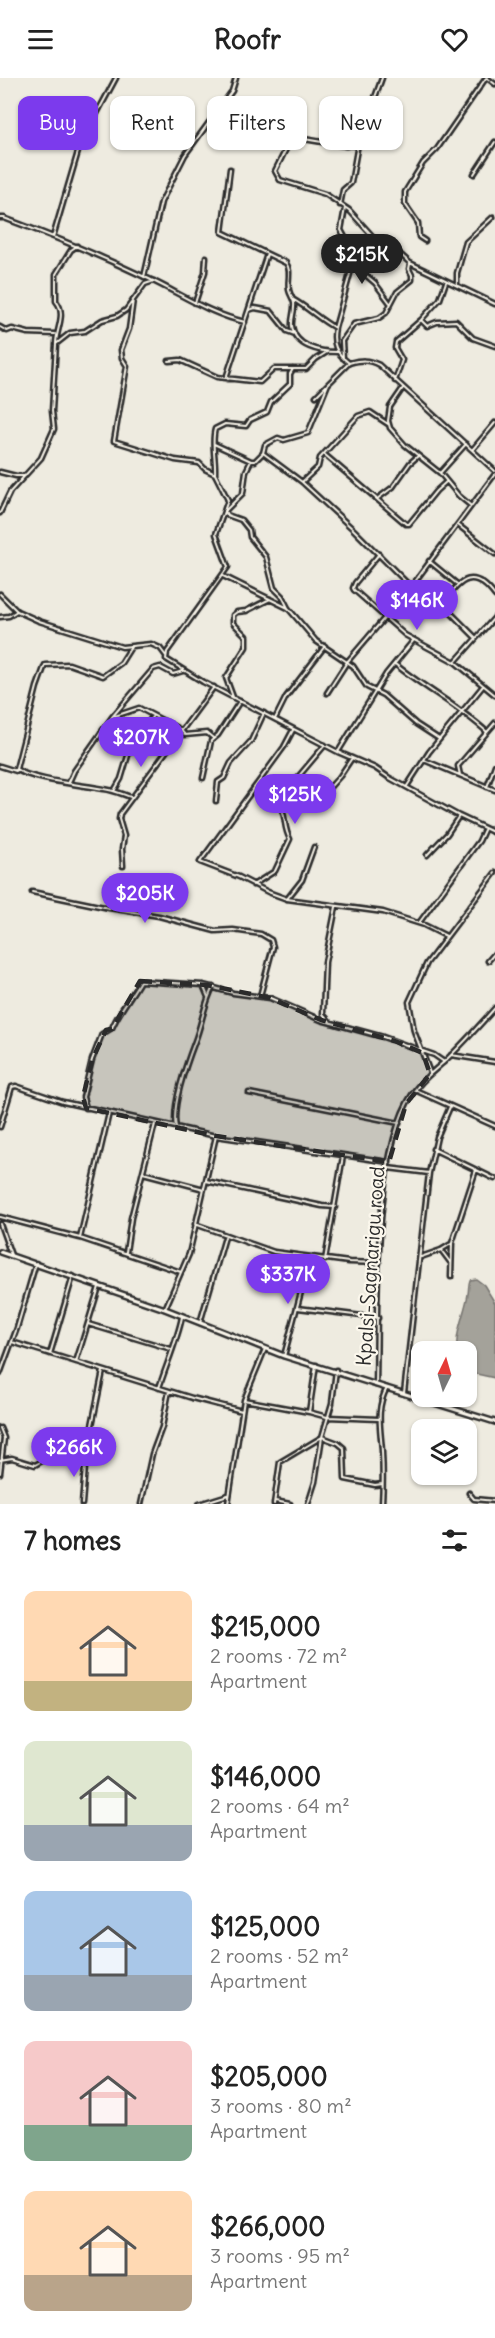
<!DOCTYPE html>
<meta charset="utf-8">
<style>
body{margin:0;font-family:Delius,sans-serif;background:#f2f2f2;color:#222;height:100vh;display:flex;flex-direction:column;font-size:22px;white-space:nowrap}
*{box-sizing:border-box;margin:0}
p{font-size:20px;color:#767676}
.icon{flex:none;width:33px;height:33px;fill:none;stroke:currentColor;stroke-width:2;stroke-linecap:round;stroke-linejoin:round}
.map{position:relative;height:1426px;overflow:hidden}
.drawer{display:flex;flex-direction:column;background:#fff;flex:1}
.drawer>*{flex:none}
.guide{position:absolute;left:18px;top:18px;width:459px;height:54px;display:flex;gap:12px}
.needle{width:39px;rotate:5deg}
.controls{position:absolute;left:411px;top:1263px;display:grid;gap:12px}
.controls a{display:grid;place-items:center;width:66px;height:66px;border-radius:12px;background:#fff;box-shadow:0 2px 4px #0004;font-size:30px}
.price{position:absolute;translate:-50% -51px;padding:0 14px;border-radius:21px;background:#7c3aed;color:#fff;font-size:20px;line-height:39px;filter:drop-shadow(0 2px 3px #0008)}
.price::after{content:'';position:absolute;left:50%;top:36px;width:18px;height:14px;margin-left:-9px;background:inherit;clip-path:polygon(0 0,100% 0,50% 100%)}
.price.on{background:#222;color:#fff}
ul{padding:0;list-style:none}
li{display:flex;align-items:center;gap:18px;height:150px;padding:0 24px}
li span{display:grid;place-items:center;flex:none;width:168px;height:120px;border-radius:12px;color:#555}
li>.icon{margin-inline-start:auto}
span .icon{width:72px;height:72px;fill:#fffc;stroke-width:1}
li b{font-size:26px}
h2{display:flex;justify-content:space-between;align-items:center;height:72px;padding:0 24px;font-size:26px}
.pill{padding:0 21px;border-radius:12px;background:#fff;box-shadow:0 2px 4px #0004;font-size:21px;line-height:54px}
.pill.on{background:#7c3aed;color:#fff}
header{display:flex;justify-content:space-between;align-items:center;height:78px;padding:0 24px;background:#fff;font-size:27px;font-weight:700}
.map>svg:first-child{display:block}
.water{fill:#a4a29a;stroke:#74726e;stroke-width:1.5}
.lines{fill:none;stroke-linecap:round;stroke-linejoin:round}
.minor-casing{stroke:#2b2b2b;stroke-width:7}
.tertiary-casing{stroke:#2b2b2b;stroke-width:8}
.minor{stroke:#fbf7ec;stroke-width:2}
.tertiary{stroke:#fbf7ec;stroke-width:3}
.marked{fill:#2b2b2b;fill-opacity:0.2;stroke:#2b2b2b;stroke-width:4.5;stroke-dasharray:12 8;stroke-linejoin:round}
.labels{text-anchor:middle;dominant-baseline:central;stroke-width:4.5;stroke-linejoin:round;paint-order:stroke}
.street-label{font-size:20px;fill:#2b2b2b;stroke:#fbf7ec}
</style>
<header><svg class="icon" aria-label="menu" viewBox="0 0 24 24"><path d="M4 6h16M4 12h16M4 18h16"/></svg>Roofr<svg class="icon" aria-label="heart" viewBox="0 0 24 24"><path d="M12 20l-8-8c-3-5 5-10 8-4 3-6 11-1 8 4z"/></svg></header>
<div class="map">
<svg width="495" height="1426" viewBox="0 0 495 1426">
<rect width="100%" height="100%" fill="#eeebe0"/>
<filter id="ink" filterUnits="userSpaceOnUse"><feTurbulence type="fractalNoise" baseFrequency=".0167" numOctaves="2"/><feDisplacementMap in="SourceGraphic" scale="12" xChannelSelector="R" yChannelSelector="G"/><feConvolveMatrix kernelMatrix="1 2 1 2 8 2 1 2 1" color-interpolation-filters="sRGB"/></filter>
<g filter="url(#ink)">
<path class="water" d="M476 1201 484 1207 495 1225V1300L467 1294 466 1274 457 1273C455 1254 465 1235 468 1216 469 1211 468 1207 470 1202Z"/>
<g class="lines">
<defs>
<path id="minor" d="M487 0 495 6
M358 66 346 68 292 59 275 93 280 102 325 116 349 132 377 163 391 168 410 185 495 226
M230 91 222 154 286 185C292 193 287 202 289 212 290 217 293 220 294 225 295 233 291 241 292 248 295 269 320 274 337 274
M474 96 495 64
M340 127 343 112 351 105 358 66 382 0
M345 130 341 152 355 178 335 250C332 266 336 275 349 285 361 282 367 281 379 287L495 393
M0 140H4C53 158 101 178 149 201 181 216 210 236 245 244
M53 159 80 67 116 0
M425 163 419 159 418 145 405 126V114L423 85 437 71 486 0
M355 178 361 193 375 205 390 225
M144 199 161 124 185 77 232 13 236 0
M457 206V195L466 164 493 139
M133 222 129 251 121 272 122 280 127 288 114 363 175 382 199 385 205 391 215 396 228 422 216 456 228 489 167 574 166 581 203 604 338 674 375 690 388 699 459 738 495 755
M294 222C308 230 320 242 335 250
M195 225 205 194 206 179
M249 232 255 230 271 233 287 253 295 256
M421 242 427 248 437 244 456 243 473 260 495 268
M0 249 7 253 12 251 28 255 55 256
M56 266C56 251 67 236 56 223V196L71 172 77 168
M343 280 342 263 354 246 379 240 386 235 397 214 412 202V197L409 191 410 186
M169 283 180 282 217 299 260 304 274 291H306L316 281 327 274
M228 301 227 297 267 176
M395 303 402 282 395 270 396 264 421 242 440 221 446 204
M403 310 390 329 388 343 390 350 405 367 440 395 459 418 470 427
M316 318 349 285
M214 366 251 383H255L263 375 302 404 354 452 411 509
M473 371 495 345
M263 375 265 367 278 360 284 362 308 355 328 306
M324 376 406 446H409L436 413 446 404
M251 383 246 393 243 415 225 433 227 437 241 442 249 452 250 459 266 479 274 510 282 518 288 530 316 563 353 588 367 609 383 617 416 646 439 661
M0 394 16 398H25
M440 395 466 366
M215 396C216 381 211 365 215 351L225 346 246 348 250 342 267 334 271 324 290 306V296L293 291
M302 404 318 389 320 380 358 338 370 334 388 346
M377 421 393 409 410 385 418 378
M0 435 10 414 41 380 54 351 52 333 56 266 70 255 85 253 102 242 117 238 126 232 145 206 154 203
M458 447 495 476
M379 476 355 505 353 510 354 512 405 557 455 584 495 617
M429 483 457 506
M223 498 288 530
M0 516 17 533 39 543 122 569 151 566 160 570 166 578
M0 539 9 538 17 533
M475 559 446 530 444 524C461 500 474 490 495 518
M131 569 121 585 103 598 69 586 45 587 37 609 16 691C30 702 84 707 104 711 113 712 122 716 131 719
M455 584 495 539
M395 586C424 610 459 628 487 654
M327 615 347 584 411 509 495 396
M233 619 226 600 246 569V558L233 545V537L237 534 246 533 270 521
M115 638 139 630 181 652 185 657 207 655 213 660
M275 641 286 619 325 568
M293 652 284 669 200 784 239 799 268 814 287 821 383 834 424 847 446 858
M338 674 386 596 413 563
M424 682 495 712
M0 688 16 693
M460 697 458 688 495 645
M203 700 211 663 218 657 240 623
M69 704 74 693 112 639 153 591 160 589 173 596 183 593
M407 708 429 674 483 608
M487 709 495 687
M114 713 121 701 130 671 152 639
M216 723 218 704 224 700 231 685 251 663 264 635
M313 728 340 698 352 680
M492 754 495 747
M427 777 447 756 459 738
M123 788 122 771 124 758 119 741 120 736 214 609
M253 807 275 793 290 761C284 751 286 742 282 731L293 705 325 667
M32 814 109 830 159 838 215 853 233 852 261 856 271 862 273 869 260 918
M287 821 302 802 314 769
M419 845 479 763 484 752
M488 883 495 875
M203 907 208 919
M331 945 323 936 325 884 336 829
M451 977 495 984
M430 995 414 953 409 924 427 885 495 795
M415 1012 495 1048
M249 1015 399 1045
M86 1030 83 1019 92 982 102 956 112 950C119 933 131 919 140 903L203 907 233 915 270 920 321 942 383 959 434 977 444 984
M0 1049 12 1009 16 1008 63 1024 216 1058 389 1084
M176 1049C171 1027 187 984 195 963 202 945 204 926 213 909
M433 1071 495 1101
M388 1090 429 1095
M143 1095 204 1111
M206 1103 322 1128 335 1129
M0 1139 80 1160 181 1194
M0 1146 11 1177
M195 1146 274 1174 349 1184 379 1185
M80 1160 109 1035
M441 1172 451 1166
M126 1174 131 1140 155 1046
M421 1179 441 1172 450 1184
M325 1182 343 1078
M451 1199 452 1165 476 1092
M298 1230 378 1240
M165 1231 189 1176 216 1058
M200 1245 225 1159
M88 1246 171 1271
M12 1264 192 1320 242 1333
M50 1276 73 1198
M284 1278 310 1180
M76 1284 99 1209
M0 1296 17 1250 36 1185
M376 1307C378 1232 372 1076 413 1015 421 1002 434 993 445 983 463 966 479 948 495 930
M159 1310C166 1288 178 1260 182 1239
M404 1315 429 1095 437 1059 450 1029
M244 1322 309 1334 327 1339 379 1341
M309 1334 316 1287
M0 1350 4 1360 0 1395
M0 1382 12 1380 35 1387 44 1382 86 1377
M469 1415 474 1421 495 1423
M275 1423 290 1426
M82 1426 86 1377 103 1293
M141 1426 152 1376 162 1349 169 1313
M199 1426 228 1417
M228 1426 244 1322 265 1271
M274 1426 280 1384 322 1359 338 1365 344 1370 345 1401 375 1407 382 1406
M308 1426 315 1404 322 1359 332 1325 336 1292
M382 1426C383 1409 383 1391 382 1374 381 1352 375 1331 387 1310"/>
<path id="tertiary" d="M0 1174 165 1231 284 1278 495 1344"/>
</defs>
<use href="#minor" class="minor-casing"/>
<use href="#tertiary" class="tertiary-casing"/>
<use href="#minor" class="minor"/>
<use href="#tertiary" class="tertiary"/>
</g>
</g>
<path class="marked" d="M140 903 207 907 270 920 321 942 395 963 423 975 430 996 406 1026 389 1084 216 1058 86 1030 83 1019 92 982 106 952 112 951Z"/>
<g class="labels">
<g class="street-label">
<text transform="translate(370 1188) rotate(-86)">Kpalsi-Sagnarigu road</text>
</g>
</g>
</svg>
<div class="controls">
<a><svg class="needle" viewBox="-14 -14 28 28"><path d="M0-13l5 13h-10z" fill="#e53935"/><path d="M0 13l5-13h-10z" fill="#767676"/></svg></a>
<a><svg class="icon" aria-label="layers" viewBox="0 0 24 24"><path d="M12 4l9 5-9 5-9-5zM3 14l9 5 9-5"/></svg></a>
</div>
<b class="price on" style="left:362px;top:207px">$215K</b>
<b class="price" style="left:417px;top:553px">$146K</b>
<b class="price" style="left:141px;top:690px">$207K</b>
<b class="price" style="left:295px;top:747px">$125K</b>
<b class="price" style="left:145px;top:846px">$205K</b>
<b class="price" style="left:288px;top:1227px">$337K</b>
<b class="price" style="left:74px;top:1400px">$266K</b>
<div class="guide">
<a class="pill on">Buy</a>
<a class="pill">Rent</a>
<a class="pill">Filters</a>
<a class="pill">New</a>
</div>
</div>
<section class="drawer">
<h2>7 homes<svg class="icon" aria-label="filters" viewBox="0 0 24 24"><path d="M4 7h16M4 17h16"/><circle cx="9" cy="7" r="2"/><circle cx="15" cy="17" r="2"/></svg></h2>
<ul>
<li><span style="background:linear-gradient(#ffd9b3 75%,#c2b280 0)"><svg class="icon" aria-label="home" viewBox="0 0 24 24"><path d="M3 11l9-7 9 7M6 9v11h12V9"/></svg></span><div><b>$215,000</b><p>2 rooms · 72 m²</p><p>Apartment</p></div></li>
<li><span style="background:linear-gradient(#dfe7d0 70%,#9aa5b1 0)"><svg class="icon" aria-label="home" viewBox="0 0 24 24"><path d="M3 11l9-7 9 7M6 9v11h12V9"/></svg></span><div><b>$146,000</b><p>2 rooms · 64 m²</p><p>Apartment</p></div></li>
<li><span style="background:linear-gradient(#a9c7e8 70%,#9aa5b1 0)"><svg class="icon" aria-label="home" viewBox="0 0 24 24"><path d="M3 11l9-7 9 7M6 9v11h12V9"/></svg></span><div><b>$125,000</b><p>2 rooms · 52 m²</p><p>Apartment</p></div></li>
<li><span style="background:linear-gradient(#f6c9c9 70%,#7fa58c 0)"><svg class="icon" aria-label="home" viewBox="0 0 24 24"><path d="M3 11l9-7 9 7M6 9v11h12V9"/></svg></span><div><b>$205,000</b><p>3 rooms · 80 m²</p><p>Apartment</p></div></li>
<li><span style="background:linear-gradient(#ffd9b3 70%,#b9a48a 0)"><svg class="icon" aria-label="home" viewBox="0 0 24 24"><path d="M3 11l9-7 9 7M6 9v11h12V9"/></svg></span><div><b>$266,000</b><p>3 rooms · 95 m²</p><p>Apartment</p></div></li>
</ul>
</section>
